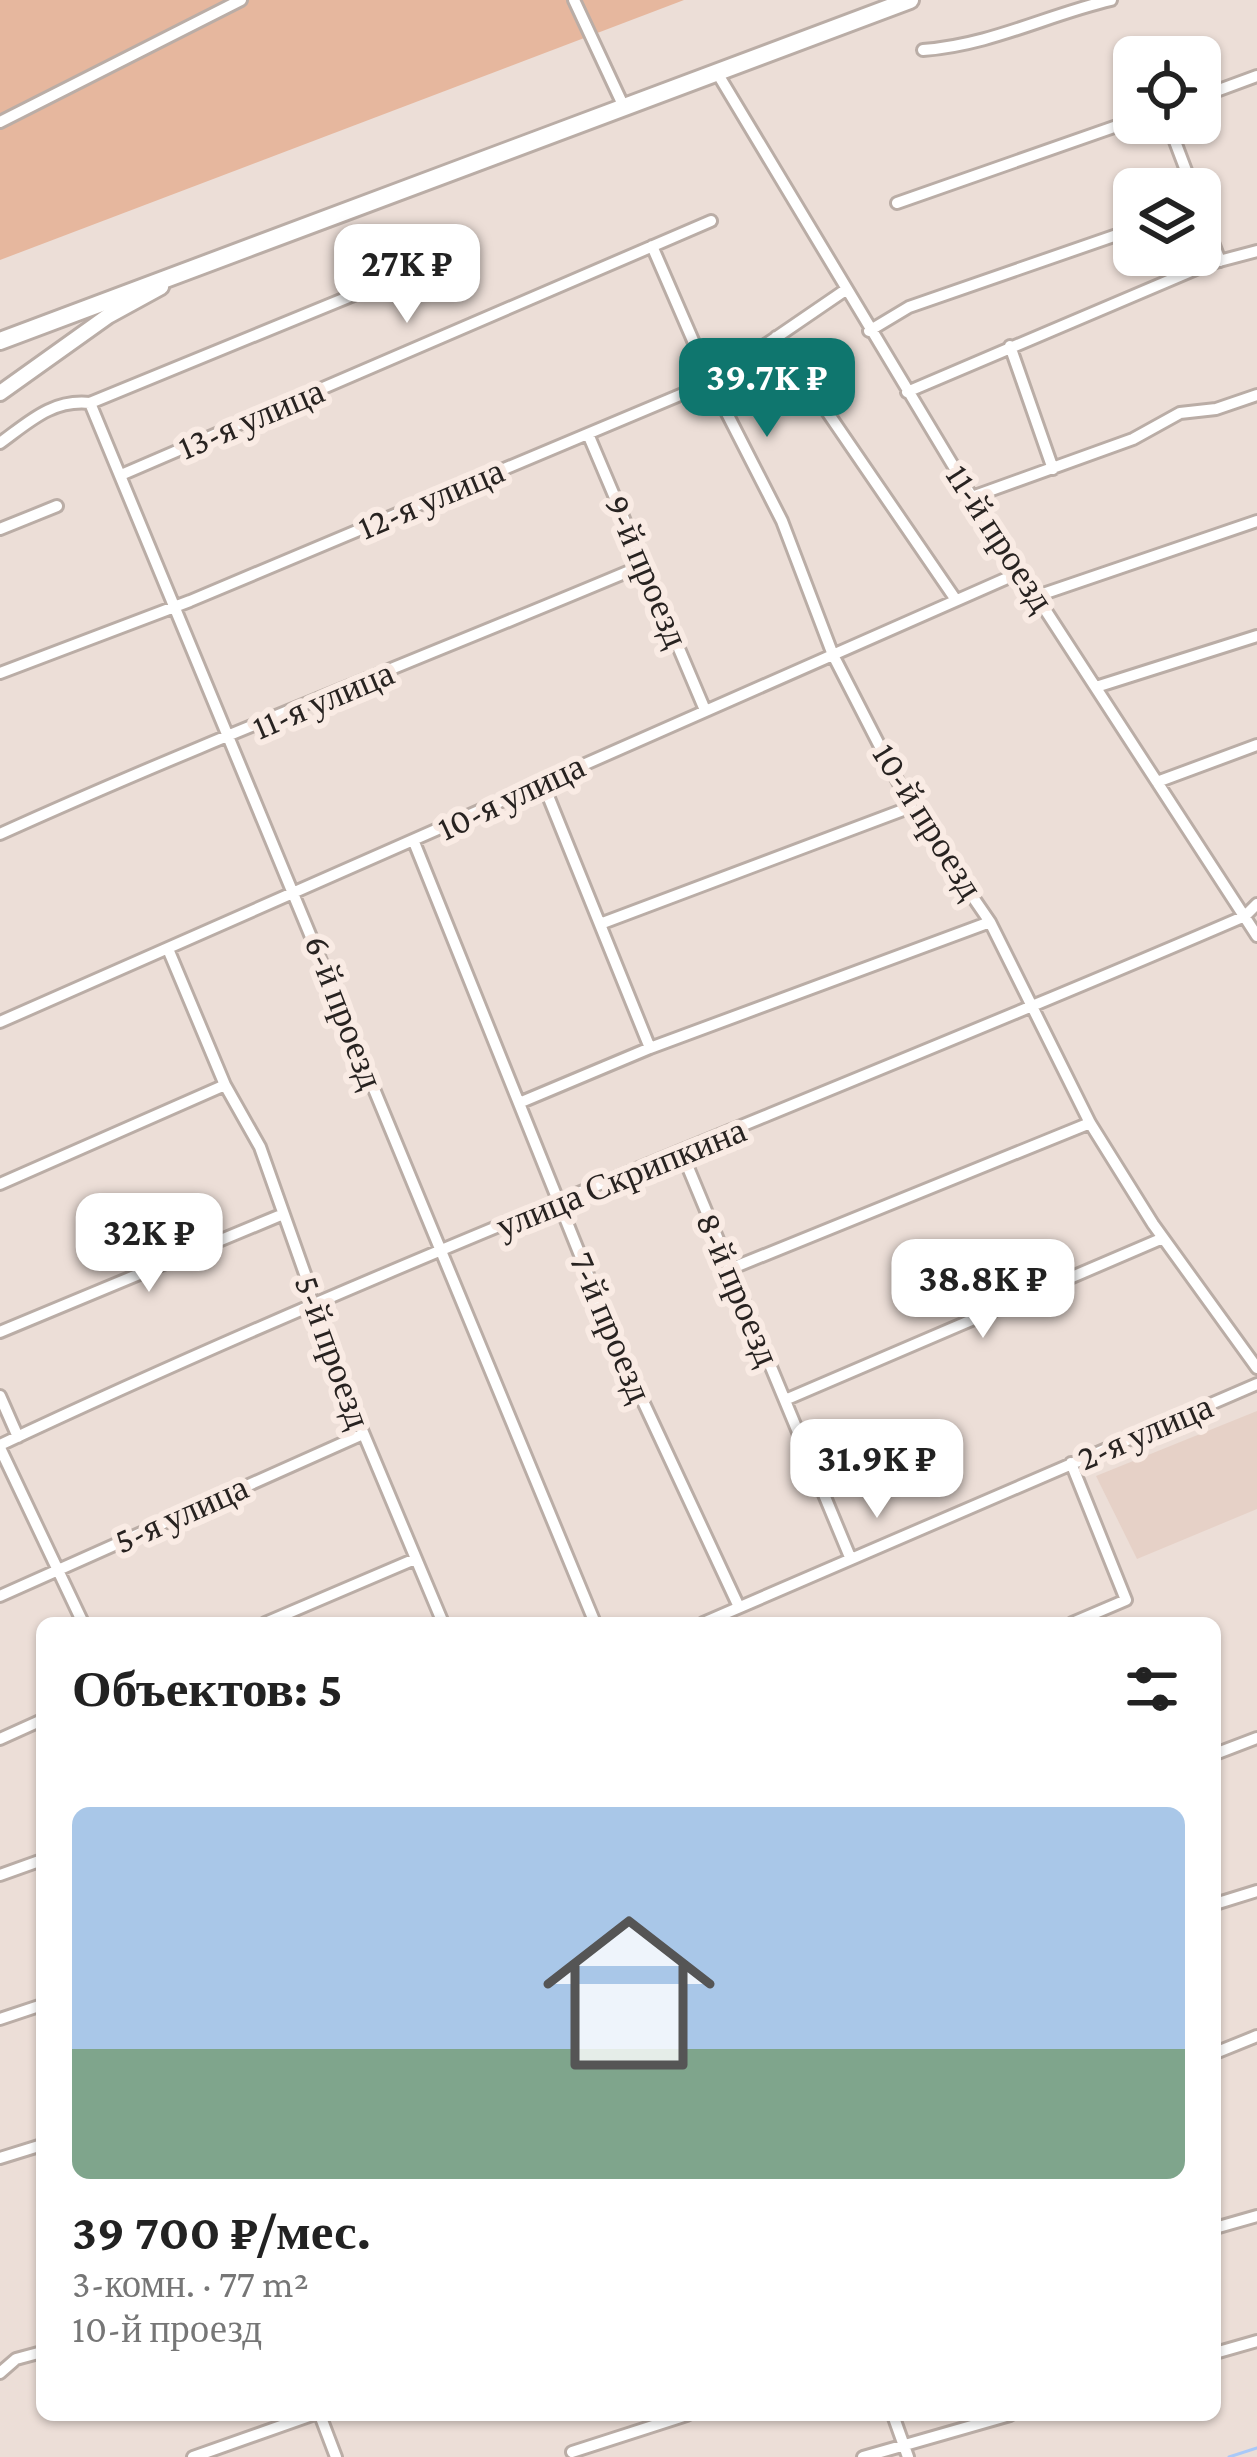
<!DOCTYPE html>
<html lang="ru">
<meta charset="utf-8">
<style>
body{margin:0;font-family:"Crimson Pro",serif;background:#f6f6f6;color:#222;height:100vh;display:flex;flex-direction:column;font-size:45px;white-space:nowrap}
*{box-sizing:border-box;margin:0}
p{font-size:39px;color:#767676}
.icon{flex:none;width:66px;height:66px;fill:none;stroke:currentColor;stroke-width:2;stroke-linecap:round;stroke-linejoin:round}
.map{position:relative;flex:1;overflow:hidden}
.details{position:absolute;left:36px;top:1617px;width:1185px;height:804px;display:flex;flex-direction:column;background:#fff;border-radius:18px;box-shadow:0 3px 9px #0004}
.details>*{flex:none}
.controls{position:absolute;left:1113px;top:36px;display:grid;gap:24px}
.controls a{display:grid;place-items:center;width:108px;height:108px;border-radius:18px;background:#fff;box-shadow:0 3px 9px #0004;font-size:60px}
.price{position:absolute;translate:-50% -102px;padding:0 27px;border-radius:24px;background:#fff;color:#222;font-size:39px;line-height:78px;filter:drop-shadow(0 3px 6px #0008)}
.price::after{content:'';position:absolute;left:50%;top:72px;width:36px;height:27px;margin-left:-18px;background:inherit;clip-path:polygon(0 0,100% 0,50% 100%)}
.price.on{background:#0f766e;color:#fff}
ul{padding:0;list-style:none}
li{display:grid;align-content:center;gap:24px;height:636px;padding:0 36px}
li span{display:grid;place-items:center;height:372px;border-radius:18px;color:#555}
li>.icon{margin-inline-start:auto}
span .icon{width:216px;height:216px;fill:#fffc;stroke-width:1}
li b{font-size:51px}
h2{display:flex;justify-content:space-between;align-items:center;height:144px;padding:0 36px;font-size:51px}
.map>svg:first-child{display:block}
.built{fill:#e6d1c7}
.green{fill:#e6b79e}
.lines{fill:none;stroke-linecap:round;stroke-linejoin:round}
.stream{stroke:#a9c9f8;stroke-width:3}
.minor-casing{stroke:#baada6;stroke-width:16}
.major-casing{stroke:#baada6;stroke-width:20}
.highway-casing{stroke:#baada6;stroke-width:22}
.minor{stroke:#fff;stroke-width:10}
.major{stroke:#fff;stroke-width:14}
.highway{stroke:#fff;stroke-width:16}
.labels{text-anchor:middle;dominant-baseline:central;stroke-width:12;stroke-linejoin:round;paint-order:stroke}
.street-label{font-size:36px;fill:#282321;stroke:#f9ebe4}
</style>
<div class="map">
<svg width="1257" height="2457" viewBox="0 0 1257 2457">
<rect width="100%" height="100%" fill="#ecded7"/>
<path class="built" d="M1257 1411V1509L1137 1559 1096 1476Z"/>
<path class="green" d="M0 0H684L0 260Z"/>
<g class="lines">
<path class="stream" d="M1229 2457 1257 2448"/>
<defs>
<path id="minor" d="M574 0 623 105
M923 50C991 45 1047 15 1111 0
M716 71 972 497 1257 936
M1200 97 1257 76
M0 122 241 0
M1168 123 1193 189
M897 203 1134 120
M1200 208 1220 261
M652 246 711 382 782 521 833 655 911 807 990 922 1090 1123 1153 1224 1257 1368
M869 331 909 307 1134 229
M776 337 956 600
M1010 346 1053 469
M907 392 1208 264 1257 251
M90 403 595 1623
M588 434 705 710
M0 443C29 422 52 399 90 403L368 289
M121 475 711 221
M972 497 1133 439 1180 413 1216 409 1257 395
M0 529 57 506
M1037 596 1257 521
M0 673 190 601 711 382 844 291
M1096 687 1257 636
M542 781 650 1048
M1157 782 1257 745
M0 834C212 738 431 655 646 564
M414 842 613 1337 739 1607
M600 924 911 807
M168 949 225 1085 260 1147 310 1288V1306L443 1623
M0 1022 1021 572
M519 1103 650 1048 990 922
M682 1153 850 1557
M0 1184 225 1085
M730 1269 1090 1123
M0 1332 281 1215
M0 1396 18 1437
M785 1400 1163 1238
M0 1445C408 1253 831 1095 1245 916L1257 904
M0 1448 83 1623
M1071 1463 1126 1600 1072 1623
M0 1596 363 1434
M265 1623 415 1559
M703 1623 1257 1384
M0 1739 42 1720
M1215 1754 1257 1738
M0 1875 42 1860
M1215 1904 1257 1891
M0 2019 42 2005
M1215 2053 1257 2036
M0 2158 42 2145
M1215 2228 1257 2216
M1215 2353 1257 2341
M0 2373 16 2359 42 2352
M320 2415 336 2457
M893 2415 908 2457
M572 2452 687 2415
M193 2457 312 2415
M863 2457 1010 2415"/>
<path id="major" d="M0 393 108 316 161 287"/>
<path id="highway" d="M0 341 910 0"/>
</defs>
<use href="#minor" class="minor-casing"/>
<use href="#major" class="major-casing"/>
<use href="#highway" class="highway-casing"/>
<use href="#minor" class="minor"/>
<use href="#major" class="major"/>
<use href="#highway" class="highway"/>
</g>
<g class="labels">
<g class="street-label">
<text transform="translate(251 419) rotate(-23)">13-я улица</text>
<text transform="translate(431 499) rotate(-23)">12-я улица</text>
<text transform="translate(1000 538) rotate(57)">11-й проезд</text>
<text transform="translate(647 571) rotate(67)">9-й проезд</text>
<text transform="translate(323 700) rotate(-23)">11-я улица</text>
<text transform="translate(511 797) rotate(-25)">10-я улица</text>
<text transform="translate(928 821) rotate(58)">10-й проезд</text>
<text transform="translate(344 1012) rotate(69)">6-й проезд</text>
<text transform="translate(621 1178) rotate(-22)">улица Скрипкина</text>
<text transform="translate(738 1289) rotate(67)">8-й проезд</text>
<text transform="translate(611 1327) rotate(67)">7-й проезд</text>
<text transform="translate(333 1352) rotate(70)">5-й проезд</text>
<text transform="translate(1145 1432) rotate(-23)">2-я улица</text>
<text transform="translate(181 1514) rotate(-24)">5-я улица</text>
</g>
</g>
</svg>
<div class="controls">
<a><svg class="icon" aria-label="locate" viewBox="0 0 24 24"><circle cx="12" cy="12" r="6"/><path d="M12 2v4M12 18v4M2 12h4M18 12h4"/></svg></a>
<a><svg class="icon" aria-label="layers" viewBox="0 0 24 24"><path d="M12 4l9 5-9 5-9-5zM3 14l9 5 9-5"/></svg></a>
</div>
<b class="price" style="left:407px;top:326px">27K ₽</b>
<b class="price on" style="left:767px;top:440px">39.7K ₽</b>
<b class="price" style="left:149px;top:1295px">32K ₽</b>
<b class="price" style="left:983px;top:1341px">38.8K ₽</b>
<b class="price" style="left:877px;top:1521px">31.9K ₽</b>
<section class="details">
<h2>Объектов: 5<svg class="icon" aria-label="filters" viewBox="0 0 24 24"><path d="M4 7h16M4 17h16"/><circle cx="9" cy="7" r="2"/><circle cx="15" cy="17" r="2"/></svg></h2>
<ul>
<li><span style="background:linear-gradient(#a9c7e8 65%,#7fa58c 0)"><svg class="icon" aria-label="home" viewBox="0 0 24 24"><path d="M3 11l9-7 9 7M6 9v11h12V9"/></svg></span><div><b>39 700 ₽/мес.</b><p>3-комн. · 77 m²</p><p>10-й проезд</p></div></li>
</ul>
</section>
</div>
